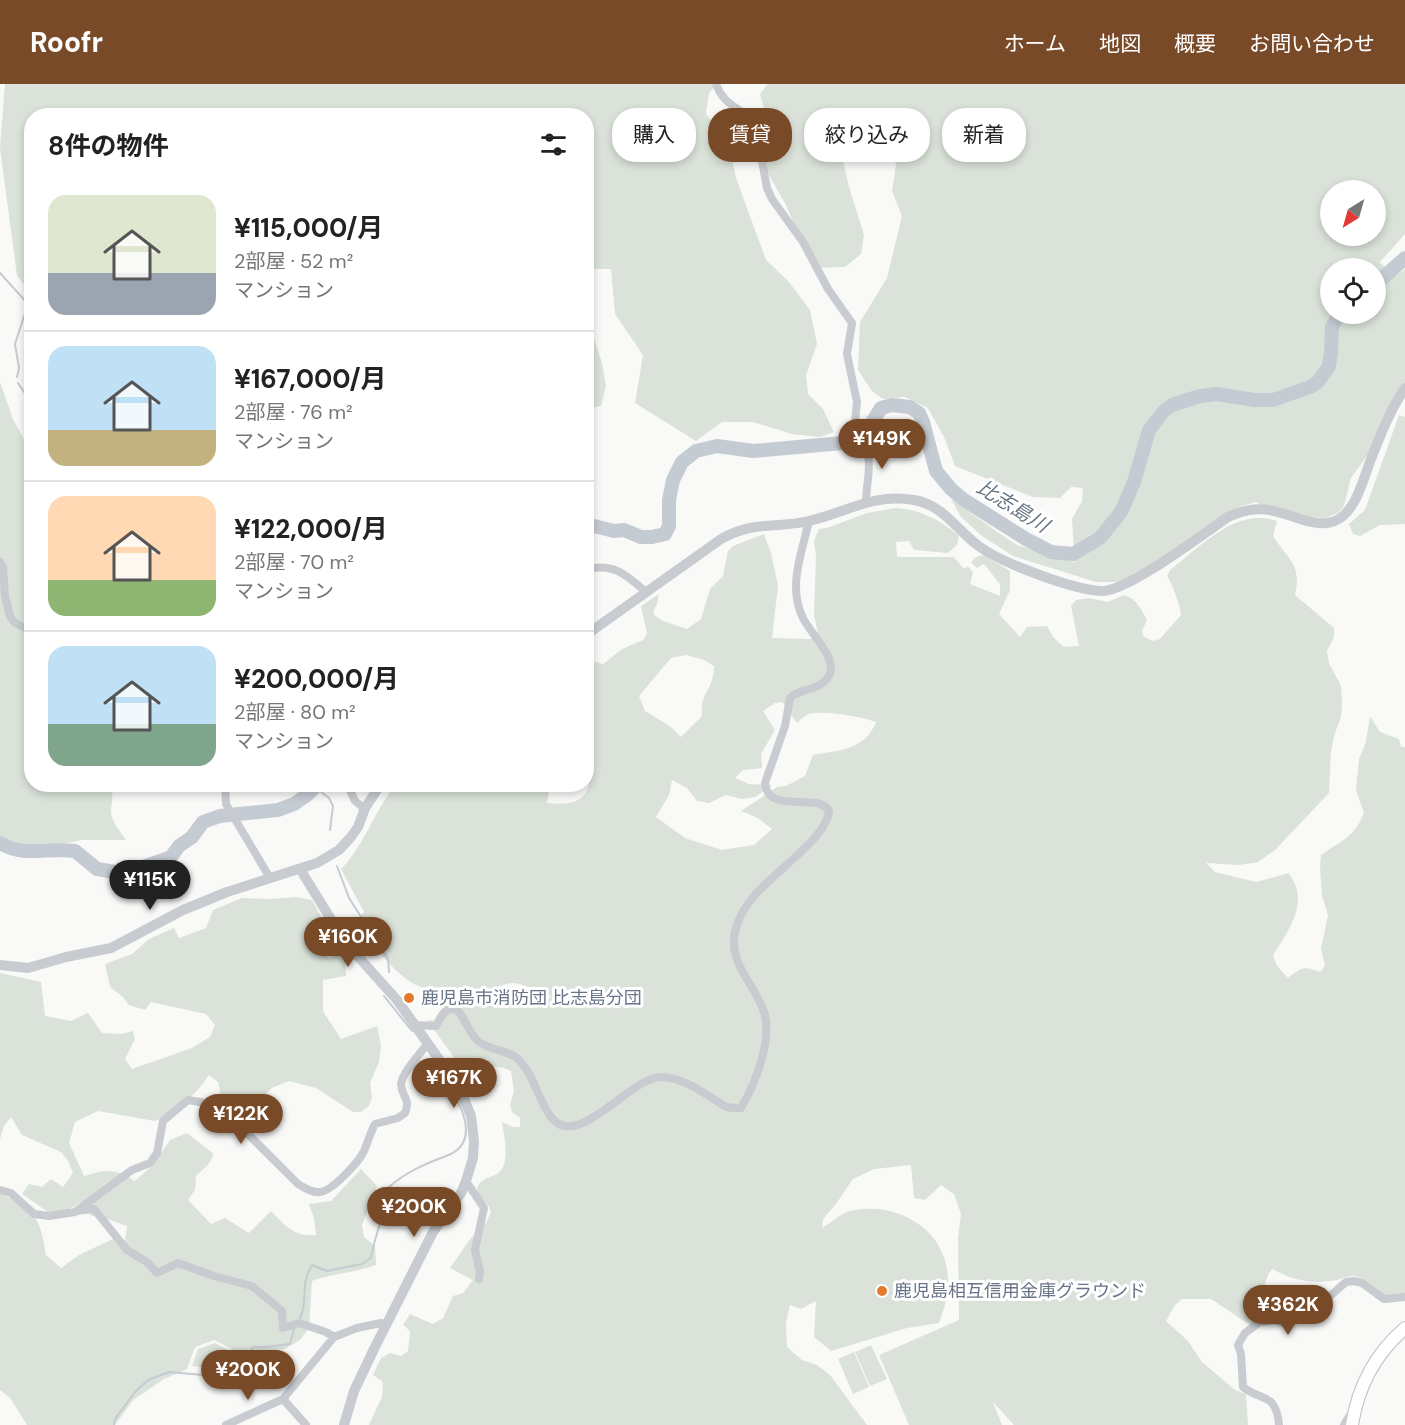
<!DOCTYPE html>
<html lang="ja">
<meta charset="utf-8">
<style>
body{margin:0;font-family:"DM Sans","Noto Sans JP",sans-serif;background:#f6f6f6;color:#222;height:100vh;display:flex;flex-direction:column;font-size:22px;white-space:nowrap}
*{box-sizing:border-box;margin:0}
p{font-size:20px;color:#767676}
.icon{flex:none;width:33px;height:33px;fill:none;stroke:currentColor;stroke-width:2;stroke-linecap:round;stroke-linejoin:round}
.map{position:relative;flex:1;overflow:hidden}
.details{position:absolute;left:24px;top:24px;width:570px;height:684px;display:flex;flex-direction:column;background:#fff;border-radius:24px;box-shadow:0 3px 9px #0003}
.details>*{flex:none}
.banner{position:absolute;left:612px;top:24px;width:570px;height:54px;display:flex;gap:12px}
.needle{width:39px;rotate:217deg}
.controls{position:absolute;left:1320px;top:96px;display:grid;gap:12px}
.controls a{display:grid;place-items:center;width:66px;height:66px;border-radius:50%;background:#fff;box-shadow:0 3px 9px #0003;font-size:30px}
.price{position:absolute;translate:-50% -51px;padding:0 14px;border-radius:21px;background:#794a27;color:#fff;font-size:20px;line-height:39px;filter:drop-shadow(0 2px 3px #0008)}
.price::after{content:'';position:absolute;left:50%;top:36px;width:18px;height:14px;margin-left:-9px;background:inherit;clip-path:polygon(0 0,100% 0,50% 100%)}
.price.current{background:#222;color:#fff}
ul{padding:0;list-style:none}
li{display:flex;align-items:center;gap:18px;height:150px;padding:0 24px}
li+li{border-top:2px solid #e0e0e0}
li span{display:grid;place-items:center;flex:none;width:168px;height:120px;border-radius:18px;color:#555}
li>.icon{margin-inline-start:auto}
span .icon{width:72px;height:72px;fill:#fffc;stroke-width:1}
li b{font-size:26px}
h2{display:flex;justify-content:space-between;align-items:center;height:72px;padding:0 24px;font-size:26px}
.chip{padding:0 21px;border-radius:24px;background:#fff;box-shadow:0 3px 9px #0003;font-size:21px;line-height:54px}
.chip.current{background:#794a27;color:#fff}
header{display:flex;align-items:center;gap:36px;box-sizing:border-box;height:84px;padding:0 30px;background:#794a27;color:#fff}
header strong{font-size:28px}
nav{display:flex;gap:33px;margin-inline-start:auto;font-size:21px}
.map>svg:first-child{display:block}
.green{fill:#dae2d9;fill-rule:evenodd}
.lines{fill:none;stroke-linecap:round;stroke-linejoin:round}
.stream{stroke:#c5cbd2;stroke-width:2}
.river{stroke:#c5cbd2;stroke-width:14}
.secondary-casing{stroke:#babec4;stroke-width:14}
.minor{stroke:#c8cbcf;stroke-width:8}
.tertiary{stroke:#c8cbcf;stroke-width:10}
.secondary{stroke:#fff;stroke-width:12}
.poi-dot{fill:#e47a2e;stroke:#fff;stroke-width:2}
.labels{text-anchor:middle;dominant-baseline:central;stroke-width:6;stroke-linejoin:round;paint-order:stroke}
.poi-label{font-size:18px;fill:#697489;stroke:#fff;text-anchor:start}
.water-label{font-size:20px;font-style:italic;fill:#657583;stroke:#fff}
</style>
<header>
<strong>Roofr</strong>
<nav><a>ホーム</a><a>地図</a><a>概要</a><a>お問い合わせ</a></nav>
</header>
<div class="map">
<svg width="1405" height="1341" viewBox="0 0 1405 1341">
<rect width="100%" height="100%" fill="#f9faf8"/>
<path class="green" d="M5 0H717L709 9 706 30 728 58 736 94 766 176 789 198 810 226 817 260 806 291 808 310 823 325 834 348 820 353 792 350 753 338H722L696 357 635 319 643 271 615 230 611 185H589L588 204 592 248 602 279 606 302 601 322 587 324 586 32H32L31 209 17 192 0 64Z
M768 0H1405V150L1380 178 1394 193 1405 185V301L1369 369 1351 394 1344 422 1338 429 1325 434 1277 431 1256 418 1242 422 1138 490 1118 498H1096L1013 472 982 452 961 433 951 415 996 447 1017 461 1075 478 1072 435 1082 417 1083 404 1071 403 1060 414 1033 413 955 382 944 353 928 324 905 313 883 315 872 307 858 286 860 238 887 194 902 132 892 107 896 80 881 25 839 43 841 68 849 103 864 151 861 170 845 183 813 184 786 121 766 86 761 51 767 36 760 10ZM1330 106H1376V152H1330ZM1330 184H1376V230H1330Z
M0 298 13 335 31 369 32 700 113 701 110 702C114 712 112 716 111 726 111 738 120 747 126 756H81L58 761 39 763 25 762 0 753Z
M1399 331 1405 333V440L1380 441 1360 452 1353 450 1349 440 1365 426Z
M895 424C919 425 941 436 959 452L957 461 948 469 914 466 909 457 896 458 897 473H954L963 484 969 483 973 489 970 500 1000 512V500C994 494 989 484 983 480L977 484 971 478 976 473 983 471 1010 487V506L999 530 1020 553 1027 543 1047 542 1053 553 1064 563 1079 562 1071 522 1076 516 1089 514 1108 518 1124 511C1137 515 1141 525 1147 536L1142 547 1144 553 1153 557 1160 555 1181 531C1180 521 1173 501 1167 492L1170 486C1201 463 1235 423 1277 437L1273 452C1288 476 1302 480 1295 511L1334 544V553L1327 567 1329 579 1341 602 1342 618 1341 633 1335 649 1331 667 1329 709 1275 766 1258 778 1239 781 1206 779 1215 788 1256 798 1289 789C1291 794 1296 800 1297 806 1302 831 1284 852 1273 872L1277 882 1288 894C1302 883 1303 882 1320 888L1325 882 1321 865 1328 831 1322 812 1320 783 1321 771C1342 756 1353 755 1364 729L1356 706 1359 675 1366 658 1370 632 1380 648 1399 655 1401 663H1405V1210L1388 1213C1377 1207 1367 1195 1355 1192 1348 1191 1344 1195 1337 1196 1312 1200 1294 1197 1272 1185L1268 1191 1262 1208 1268 1218 1280 1232 1265 1236 1256 1245 1211 1215H1182L1175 1221 1166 1237 1188 1257 1202 1278 1235 1306 1246 1310 1248 1341H1014L993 1318 1002 1341H909L879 1271 959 1236 958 1154 961 1130 954 1110 941 1101 925 1116 914 1114 911 1081 874 1085 853 1095 836 1120 823 1135 822 1144C831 1139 839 1130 850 1127 897 1116 949 1146 948 1198 948 1213 944 1225 939 1239L907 1244 831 1267 814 1253 816 1217 801 1225 790 1221 786 1239 787 1263 802 1276 817 1281 830 1291 867 1341H369L382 1313 383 1298 373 1291 381 1274 390 1269 401 1272 408 1267 410 1247 403 1241 410 1230 433 1240 443 1234 453 1212 463 1209 473 1196 450 1184 471 1154 486 1139 491 1128 489 1122 477 1110C476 1091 495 1096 502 1085 509 1073 504 1051 502 1038L513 1043H520V1034L512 1028 510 1021 514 1007 511 987C495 980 478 983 461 983L427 936 436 937 448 917 456 912 472 916 479 922 514 912C524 925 542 927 551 912 539 909 525 899 512 899 504 899 494 906 485 906 470 907 454 910 439 908 401 904 377 865 356 837L364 828 341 785C365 761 374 726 396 701H550L547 719C585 723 592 710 590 676L586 675 587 581 592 577 603 580 622 565 643 556 647 550 641 522 659 510 657 521 653 527 655 532 663 537 687 545 701 535 710 505 723 492 728 467 733 462 764 450 771 469 778 502 772 554 811 555 818 550 814 531 816 472 814 457 819 445 827 444 867 429ZM686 571 704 576 714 582C714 606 699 610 702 632L681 653 671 643 645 627 639 612 671 574ZM782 618 797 639C800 636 805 631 809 630 823 626 862 633 876 638 865 666 840 666 813 671L805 692 786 702 777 703 741 727 758 734 772 745 754 761 722 766 685 754 656 733 669 711 672 696 687 704 697 717 709 719 726 711 742 715 755 713 772 701 749 700 735 694 743 686 762 684 761 670 775 646 763 627 775 619Z
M296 813 312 816 321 832 317 850V865L329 874 340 870 345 877 346 892 323 896V927L341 955 377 942 381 962 379 978 370 999 372 1013 369 1022 361 1028H353L316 1004 289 997 272 1004 253 1021 242 1025 222 1018 218 998 209 991C196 1011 177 1027 155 1037L98 1027 75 1038 69 1059 84 1092C106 1085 115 1084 135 1097L153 1081 170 1056 187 1049 214 1070 208 1081 196 1092 195 1106 188 1116 211 1140 225 1134 249 1149 271 1127C285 1142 295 1153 316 1151L314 1134 309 1120 331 1117 361 1085 377 1102 362 1141 364 1153 375 1162 376 1181C355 1189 333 1189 312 1197L309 1244 300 1256 285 1265 240 1269 214 1256 195 1263 187 1285 164 1295 133 1316 115 1341H27L10 1314 0 1306V1110C35 1122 41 1137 46 1171L61 1184 79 1171 115 1154 125 1157 127 1142 107 1135 90 1131 83 1117 68 1126 51 1130 22 1110 29 1100 42 1103 51 1095 63 1103 73 1089 68 1077 61 1068 22 1051 11 1033 4 1042 0 1055V889L41 898 45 932 71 937 88 929 102 949 121 950 133 947 135 955 125 975 132 985 192 964 210 953 215 941 206 930 151 918 145 926 129 921 123 913 110 903 105 880 132 870 149 855 174 844 179 854 206 844 213 826 242 814 269 815Z
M215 1259 228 1266 223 1285 192 1282 198 1265Z
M871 1261 887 1295 870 1302 855 1268Z
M854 1268 869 1303 853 1310 838 1275Z"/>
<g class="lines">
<path class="stream" d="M0 189 28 220 15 260 19 284 17 293
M18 299 32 320
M316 704 329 714 333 722 330 746
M337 782 349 814 388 875 389 888
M384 912 412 947
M300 1234C309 1216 299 1202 312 1181L327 1187 362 1180 371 1174C375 1149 386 1127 389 1103 406 1088 425 1080 446 1072 490 1056 450 1003 434 979
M114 1341 115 1335 135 1308 148 1296 169 1288 226 1293 237 1287 253 1263H266L290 1260 294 1245"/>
<path class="river" d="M1376 200 1405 174
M586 440 614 447 624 446 641 453H652L665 450 669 442V416L673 396 682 378 696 367 717 362 753 367 842 359 868 345 881 324 892 321 910 323 919 329 923 338 936 387 951 405 964 416 1026 455 1051 468 1073 470 1100 454 1121 428 1134 398 1149 346 1164 327 1172 321 1200 312 1217 310 1254 316H1273L1310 303 1318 298 1329 282 1331 269 1332 243 1339 230
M0 759C24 774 49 763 75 767L97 785 115 788 137 785 171 773 179 762 192 753 203 738 220 732 278 726 294 720 307 711 318 700"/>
<defs>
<path id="secondary" d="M1352 1341C1358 1302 1375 1270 1405 1244"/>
</defs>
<use href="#secondary" class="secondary-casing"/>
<path class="minor" d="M716 0C724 23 742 23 755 40L767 104 772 115 803 158 828 205 852 239 847 270 857 318 854 347C877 375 867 385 866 418
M0 478 3 483 5 512 10 532 15 539 32 547
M586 485C615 479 626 491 646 508
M225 700 226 720 270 794
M347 700 355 717 365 725
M415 941 436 942C441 932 447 919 459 928 466 937 470 951 479 958 491 967 511 966 520 977 535 993 538 1016 551 1033 577 1068 630 993 661 993 680 993 700 1006 715 1016 719 1018 723 1022 727 1023 731 1024 737 1024 741 1024 755 1000 773 956 764 928 755 900 728 880 735 848 743 808 792 782 817 751 823 744 828 736 829 727 818 707 768 732 765 699L785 642 790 614C801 603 819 608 829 592 839 574 809 549 802 532 788 501 802 468 809 437
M466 1097 484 1124 475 1166 480 1188 479 1195
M0 1106 11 1109 34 1130 49 1132 75 1128 132 1086 150 1079 157 1069 163 1037 188 1016 206 1019 236 1038 298 1100C305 1104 312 1109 320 1108 332 1107 359 1078 364 1067 368 1058 370 1049 375 1040L398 1034 405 1029C411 1015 402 1013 401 1001 401 989 421 969 428 959
M76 1127 94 1125 127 1166 147 1178 157 1189 178 1179 214 1192 252 1202 282 1227 283 1244 299 1239 326 1248 334 1253
M283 1315 306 1341
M226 1341 283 1315 334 1253 357 1244 381 1239 386 1241
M1279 1341C1276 1308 1262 1318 1243 1303L1241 1270 1238 1261 1245 1249 1260 1238 1275 1236 1284 1239 1289 1238 1312 1218 1330 1212 1346 1198 1354 1197 1362 1199 1384 1215 1405 1213
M1344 1341 1353 1326"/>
<path class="tertiary" d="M586 551 721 455C755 436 775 445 809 437 847 428 873 409 914 416 944 421 957 447 980 463 1002 479 1076 507 1103 507 1130 506 1203 450 1228 433 1258 419 1273 426 1303 436 1317 440 1331 442 1343 432 1358 419 1364 393 1371 375 1381 350 1390 326 1405 304
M300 785 345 858 397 916 460 1005 471 1032 474 1057 473 1074 466 1097 461 1109 433 1148 374 1265 354 1307 344 1341
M0 881 28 884 66 873 111 864 183 826 227 808 317 779 339 766 351 753 358 743 365 724 381 700"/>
<use href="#secondary" class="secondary"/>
</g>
<g class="poi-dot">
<circle cx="409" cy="914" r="6"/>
<circle cx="882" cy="1207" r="6"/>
</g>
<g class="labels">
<g class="poi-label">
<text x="421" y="914">鹿児島市消防団 比志島分団</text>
<text x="894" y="1207">鹿児島相互信用金庫グラウンド</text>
</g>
<g class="water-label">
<text transform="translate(1013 422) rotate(32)">比志島川</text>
</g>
</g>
</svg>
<div class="controls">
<a><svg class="needle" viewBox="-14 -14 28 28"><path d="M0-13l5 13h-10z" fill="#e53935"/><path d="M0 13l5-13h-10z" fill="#767676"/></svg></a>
<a><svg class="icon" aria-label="locate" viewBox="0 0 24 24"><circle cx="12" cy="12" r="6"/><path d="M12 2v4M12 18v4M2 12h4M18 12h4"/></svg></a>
</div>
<b class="price" style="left:882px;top:386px">¥149K</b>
<b class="price current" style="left:150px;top:827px">¥115K</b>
<b class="price" style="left:348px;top:884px">¥160K</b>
<b class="price" style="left:454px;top:1025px">¥167K</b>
<b class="price" style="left:241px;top:1061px">¥122K</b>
<b class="price" style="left:414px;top:1154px">¥200K</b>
<b class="price" style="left:1288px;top:1252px">¥362K</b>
<b class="price" style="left:248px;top:1317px">¥200K</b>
<div class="banner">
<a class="chip">購入</a>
<a class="chip current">賃貸</a>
<a class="chip">絞り込み</a>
<a class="chip">新着</a>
</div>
<section class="details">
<h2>8件の物件<svg class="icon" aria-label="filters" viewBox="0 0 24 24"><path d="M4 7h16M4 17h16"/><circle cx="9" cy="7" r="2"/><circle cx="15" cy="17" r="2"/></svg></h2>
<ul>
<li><span style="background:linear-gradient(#dfe7d0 65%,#9aa5b1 0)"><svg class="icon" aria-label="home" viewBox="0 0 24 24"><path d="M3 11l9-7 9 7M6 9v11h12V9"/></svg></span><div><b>¥115,000/月</b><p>2部屋 · 52 m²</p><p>マンション</p></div></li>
<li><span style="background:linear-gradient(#bfe0f5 70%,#c2b280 0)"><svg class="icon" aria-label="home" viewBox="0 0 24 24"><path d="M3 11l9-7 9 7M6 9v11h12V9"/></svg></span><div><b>¥167,000/月</b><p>2部屋 · 76 m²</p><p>マンション</p></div></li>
<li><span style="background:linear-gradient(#ffd9b3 70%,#8fb573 0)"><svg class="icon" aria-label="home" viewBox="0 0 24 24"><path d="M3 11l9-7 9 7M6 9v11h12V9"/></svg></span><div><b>¥122,000/月</b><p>2部屋 · 70 m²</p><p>マンション</p></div></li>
<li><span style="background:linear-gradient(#bfe0f5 65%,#7fa58c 0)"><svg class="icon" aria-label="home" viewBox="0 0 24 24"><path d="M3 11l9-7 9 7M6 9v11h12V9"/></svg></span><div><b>¥200,000/月</b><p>2部屋 · 80 m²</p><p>マンション</p></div></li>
</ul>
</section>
</div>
